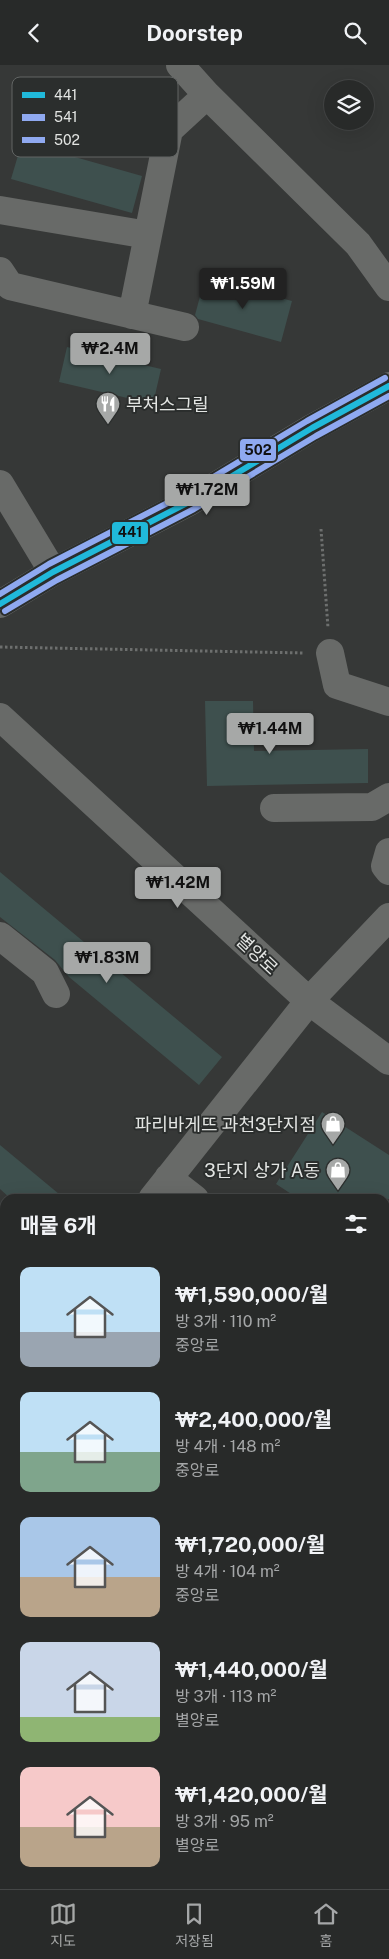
<!DOCTYPE html>
<html lang="ko">
<meta charset="utf-8">
<style>
body{margin:0;font-family:"Public Sans","Noto Sans KR",sans-serif;background:#303231;color:#f1f3f6;height:100vh;display:flex;flex-direction:column;font-size:19px;white-space:nowrap}
*{box-sizing:border-box;margin:0}
p{font-size:16px;color:#a5a7a8}
.icon{flex:none;width:28px;height:28px;fill:none;stroke:currentColor;stroke-width:2;stroke-linecap:round;stroke-linejoin:round}
.map{position:relative;flex:1;overflow:hidden}
.sheet{position:absolute;left:0px;top:1129px;width:390px;height:696px;display:flex;flex-direction:column;background:#282a29;border-radius:15px 15px 0 0;box-shadow:0 5px 20px #0002,0 0 0 1px #444646}
.sheet>*{flex:none}
.fabs{position:absolute;left:324px;top:15px;display:grid;gap:10px}
.fabs a{display:grid;place-items:center;width:50px;height:50px;border-radius:50%;background:#282a29;box-shadow:0 5px 20px #0002,0 0 0 1px #444646;font-size:25px}
.price{position:absolute;translate:-50% -42px;padding:0 11px;border-radius:5px;background:#a6a8a7;color:#111;font-size:16px;line-height:32px;filter:drop-shadow(0 1px 2px #0008)}
.price::after{content:'';position:absolute;left:50%;top:30px;width:15px;height:11px;margin-left:-8px;background:inherit;clip-path:polygon(0 0,100% 0,50% 100%)}
.price.selected{background:#222;color:#fff}
ul{padding:0;list-style:none}
li{display:flex;align-items:center;gap:15px;height:125px;padding:0 20px}
li span{display:grid;place-items:center;flex:none;width:140px;height:100px;border-radius:10px;color:#555}
li>.icon{margin-inline-start:auto}
span .icon{width:60px;height:60px;fill:#fffc;stroke-width:1}
li b{font-size:21px}
h2{display:flex;justify-content:space-between;align-items:center;height:60px;padding:0 20px;font-size:21px}
header{display:flex;justify-content:space-between;align-items:center;height:65px;padding:0 20px;background:#282a29;font-size:22px;font-weight:700}
.dock{display:flex;justify-content:space-around;align-items:center;height:70px;border-top:1px solid #444646;background:#282a29;font-size:14px;color:#a5a7a8}
.dock a{display:grid;justify-items:center;gap:2px}
.dock .selected{color:#a6a8a7}
.map>svg:first-child{display:block}
.green{fill:#59541c}
.building{fill:#3e504e}
.lines{fill:none;stroke-linecap:round;stroke-linejoin:round}
.path{stroke:#6d6f6e;stroke-width:3;stroke-dasharray:2.5 2.5;stroke-linecap:butt}
.minor{stroke:#686a68;stroke-width:28}
.bus-1-casing{stroke:#2b2e2d;stroke-width:10}
.bus-2-casing{stroke:#2b2e2d;stroke-width:10}
.bus-3-casing{stroke:#2b2e2d;stroke-width:10}
.bus-1{stroke:#20b9da;stroke-width:6}
.bus-2{stroke:#8fa9f0;stroke-width:6}
.bus-3{stroke:#8fa9f0;stroke-width:6}
.labels{text-anchor:middle;dominant-baseline:central;stroke-width:4;stroke-linejoin:round;paint-order:stroke}
.poi-label{font-size:18px;fill:#e3e5e3;stroke:#2b2e2d;text-anchor:end}
.street-label{font-size:18px;fill:#e3e5e3;stroke:#2b2e2d}
.key{fill:#2b2e2d;stroke:#626564;stroke-width:1}
.key-label{font-size:14px;fill:#e3e5e3}
.line-badge{stroke:#2b2e2d;stroke-width:2}
.pale-badge-label{font-size:14px;text-anchor:middle;font-weight:bold;fill:#111}
</style>
<header><svg class="icon" aria-label="back" viewBox="0 0 24 24"><path d="M15 5l-7 7 7 7"/></svg>Doorstep<svg class="icon" aria-label="search" viewBox="0 0 24 24"><circle cx="10" cy="10" r="6"/><path d="M15 15l6 6"/></svg></header>
<div class="map">
<svg width="389" height="1824" viewBox="0 0 389 1824">
<rect width="100%" height="100%" fill="#363837"/>
<path class="green" d="M385 1780H389V1824H327L330 1820H385Z"/>
<path class="building" d="M22 77 142 111 132 148 11 114Z
M205 213 292 236 281 277 198 254 195 250Z
M67 282 161 304 153 339 59 317Z
M205 636H253L254 686 368 684V718L207 721Z
M0 807 222 992 199 1020 69 912 55 895 0 852Z
M322 1047 389 1090V1134H299L276 1119Z
M0 1080 65 1134H11L0 1124Z"/>
<g class="lines">
<path class="path" d="M321 464 328 563
M0 582 304 588"/>
<path class="minor" d="M180 0 207 30 358 179 389 222
M93 49 169 65
M0 145 148 170
M0 206 10 221 185 262
M132 250 169 65 207 30
M0 419 53 507
M0 539 53 507 189 437 312 363 389 321
M330 588 337 620 389 637
M0 652 309 936 389 996
M274 743 372 742 389 732
M389 787 385 801 389 806
M0 871 45 907 56 929
M168 1113 195 1134
M152 1134 309 936 389 852
M385 1250 389 1251
M385 1290 389 1292
M0 1325 5 1319
M385 1496 389 1497
M0 1543 5 1547
M0 1669 5 1673
M385 1747 389 1746
M168 1820 172 1824"/>
<defs>
<path id="bus-1" d="M0 539 53 507 189 437 312 363 389 321"/>
<path id="bus-2" d="M5 546 57 515 194 444 316 371 389 331"/>
<path id="bus-3" d="M0 529 49 499 185 429 307 356 385 313"/>
</defs>
<use href="#bus-1" class="bus-1-casing"/>
<use href="#bus-2" class="bus-2-casing"/>
<use href="#bus-3" class="bus-3-casing"/>
<use href="#bus-1" class="bus-1"/>
<use href="#bus-2" class="bus-2"/>
<use href="#bus-3" class="bus-3"/>
</g>
<defs>
<symbol id="restaurant-pin" viewBox="-11 -11 22 30"><path d="M0 17L-7.5 6A9.5 9.5 0 1 1 7.5 6Z" fill="#a6a8a7" stroke="#2b2e2d"/><path d="M-5-6h1v4h1v-4h1v4h1v-4h1v5L-1.5 .5V6h-2V.5L-5-1ZM5-6V6H3V1.5H1.5Q1.5-4 5-6Z" fill="#fff"/></symbol>
<symbol id="shop-pin" viewBox="-11 -11 22 30"><path d="M0 17L-7.5 6A9.5 9.5 0 1 1 7.5 6Z" fill="#a6a8a7" stroke="#2b2e2d"/><path d="M-5-2.5h2.3a2.7 3.5 0 0 1 5.4 0H5L5.5 6h-11ZM-1.5-2.5h3a1.5 2.3 0 0 0-3 0Z" fill="#fff"/></symbol>
</defs>
<g fill-rule="evenodd">
<use href="#restaurant-pin" x="94" y="325" width="28" height="38"/>
<use href="#shop-pin" x="319" y="1045" width="28" height="38"/>
<use href="#shop-pin" x="324" y="1091" width="28" height="38"/>
</g>
<g class="labels">
<g class="poi-label">
<text x="126" y="339" text-anchor="start">부처스그릴</text>
<text x="316" y="1059">파리바게뜨 과천3단지점</text>
<text x="320" y="1105">3단지 상가 A동</text>
</g>
<g class="street-label">
<text transform="translate(257 889) rotate(43)">별양로</text>
</g>
</g>
<rect x="12" y="12" width="166" height="80" rx="8" class="key"/>
<rect x="22" y="27" width="23" height="6" fill="#20b9da"/>
<rect x="22" y="49" width="23" height="7" fill="#8fa9f0"/>
<rect x="22" y="72" width="23" height="6" fill="#8fa9f0"/>
<g class="key-label">
<text x="54" y="35">441</text>
<text x="54" y="57">541</text>
<text x="54" y="80">502</text>
</g>
<g class="line-badge">
<rect x="239" y="373" width="38" height="24" rx="5" fill="#8fa9f0"/>
<rect x="111" y="456" width="38" height="24" rx="5" fill="#20b9da"/>
</g>
<g class="pale-badge-label">
<text x="258" y="390">502</text>
<text x="130" y="472">441</text>
</g>
</svg>
<div class="fabs">
<a><svg class="icon" aria-label="layers" viewBox="0 0 24 24"><path d="M12 4l9 5-9 5-9-5zM3 14l9 5 9-5"/></svg></a>
</div>
<b class="price selected" style="left:243px;top:245px">₩1.59M</b>
<b class="price" style="left:110px;top:310px">₩2.4M</b>
<b class="price" style="left:207px;top:451px">₩1.72M</b>
<b class="price" style="left:270px;top:690px">₩1.44M</b>
<b class="price" style="left:178px;top:844px">₩1.42M</b>
<b class="price" style="left:107px;top:919px">₩1.83M</b>
<section class="sheet">
<h2>매물 6개<svg class="icon" aria-label="filters" viewBox="0 0 24 24"><path d="M4 7h16M4 17h16"/><circle cx="9" cy="7" r="2"/><circle cx="15" cy="17" r="2"/></svg></h2>
<ul>
<li><span style="background:linear-gradient(#bfe0f5 65%,#9aa5b1 0)"><svg class="icon" aria-label="home" viewBox="0 0 24 24"><path d="M3 11l9-7 9 7M6 9v11h12V9"/></svg></span><div><b>₩1,590,000/월</b><p>방 3개 · 110 m²</p><p>중앙로</p></div></li>
<li><span style="background:linear-gradient(#bfe0f5 60%,#7fa58c 0)"><svg class="icon" aria-label="home" viewBox="0 0 24 24"><path d="M3 11l9-7 9 7M6 9v11h12V9"/></svg></span><div><b>₩2,400,000/월</b><p>방 4개 · 148 m²</p><p>중앙로</p></div></li>
<li><span style="background:linear-gradient(#a9c7e8 60%,#b9a48a 0)"><svg class="icon" aria-label="home" viewBox="0 0 24 24"><path d="M3 11l9-7 9 7M6 9v11h12V9"/></svg></span><div><b>₩1,720,000/월</b><p>방 4개 · 104 m²</p><p>중앙로</p></div></li>
<li><span style="background:linear-gradient(#c9d6e8 75%,#8fb573 0)"><svg class="icon" aria-label="home" viewBox="0 0 24 24"><path d="M3 11l9-7 9 7M6 9v11h12V9"/></svg></span><div><b>₩1,440,000/월</b><p>방 3개 · 113 m²</p><p>별양로</p></div></li>
<li><span style="background:linear-gradient(#f6c9c9 60%,#b9a48a 0)"><svg class="icon" aria-label="home" viewBox="0 0 24 24"><path d="M3 11l9-7 9 7M6 9v11h12V9"/></svg></span><div><b>₩1,420,000/월</b><p>방 3개 · 95 m²</p><p>별양로</p></div></li>
</ul>
</section>
</div>
<nav class="dock">
<a class="selected"><svg class="icon" aria-label="map" viewBox="0 0 24 24"><path d="M3 6l6-2 6 2 6-2v14l-6 2-6-2-6 2zM9 4v14M15 6v14"/></svg>지도</a>
<a><svg class="icon" aria-label="saved" viewBox="0 0 24 24"><path d="M7 4h10v16l-5-4-5 4z"/></svg>저장됨</a>
<a><svg class="icon" aria-label="home" viewBox="0 0 24 24"><path d="M3 11l9-7 9 7M6 9v11h12V9"/></svg>홈</a>
</nav>
